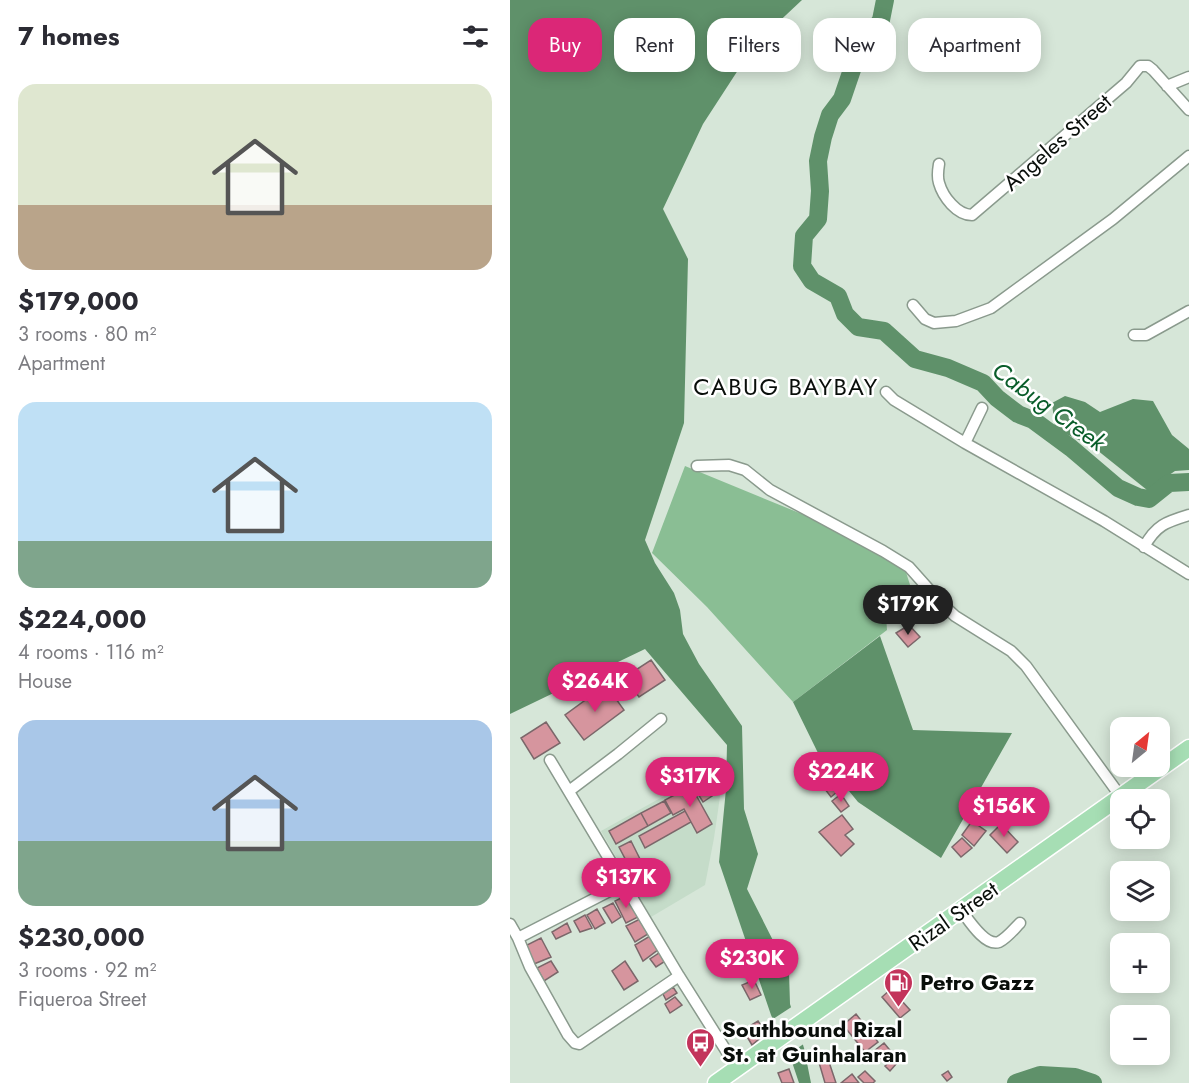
<!DOCTYPE html>
<meta charset="utf-8">
<style>
body{margin:0;font-family:Jost,sans-serif;background:#f7f7f7;color:#2b2b33;height:100vh;display:flex;flex-direction:column;font-size:22px;white-space:nowrap}
*{box-sizing:border-box;margin:0}
p{font-size:20px;color:#7c7c81}
.icon{flex:none;width:33px;height:33px;fill:none;stroke:currentColor;stroke-width:2;stroke-linecap:round;stroke-linejoin:round}
.map{position:relative;flex:1;overflow:hidden}
.details{display:flex;flex-direction:column;background:#fff;width:510px}
.details>*{flex:none}
.top-card{position:absolute;left:18px;top:18px;width:570px;height:54px;display:flex;gap:12px}
.needle{width:39px;rotate:29deg}
.buttons{position:absolute;left:600px;top:717px;display:grid;gap:12px}
.buttons a{display:grid;place-items:center;width:60px;height:60px;border-radius:12px;background:#fff;box-shadow:0 3px 15px #0003;font-size:30px}
.price{position:absolute;translate:-50% -51px;padding:0 14px;border-radius:21px;background:#db2777;color:#fff;font-size:20px;line-height:39px;filter:drop-shadow(0 2px 3px #0008)}
.price::after{content:'';position:absolute;left:50%;top:36px;width:18px;height:14px;margin-left:-9px;background:inherit;clip-path:polygon(0 0,100% 0,50% 100%)}
.price.active{background:#222;color:#fff}
ul{padding:0;list-style:none}
li{display:grid;align-content:center;gap:12px;height:318px;padding:0 18px}
li span{display:grid;place-items:center;height:186px;border-radius:18px;color:#555}
li>.icon{margin-inline-start:auto}
span .icon{width:108px;height:108px;fill:#fffc;stroke-width:1}
li b{font-size:26px}
h2{display:flex;justify-content:space-between;align-items:center;height:72px;padding:0 18px;font-size:26px}
.chip{padding:0 21px;border-radius:18px;background:#fff;box-shadow:0 3px 15px #0003;font-size:21px;line-height:54px}
.chip.active{background:#db2777;color:#fff}
main{display:flex;flex:1;min-height:0}
.map>svg:first-child{display:block}
.built{fill:#c5dcc9}
.forest{fill:#8abe94}
.water{fill:#5f916a}
.pier{fill:#d6e6d8}
.lines{fill:none;stroke-linecap:round;stroke-linejoin:round}
.river{stroke:#5f916a;stroke-width:18}
.building{fill:#d6959e;stroke:#7b676a;stroke-width:1.5}
.minor-casing{stroke:#8a9a8d;stroke-width:13}
.primary-casing{stroke:#fff;stroke-width:19}
.minor{stroke:#fff;stroke-width:10}
.primary{stroke:#a6deb4;stroke-width:16}
.labels{text-anchor:middle;dominant-baseline:central;stroke-width:5;stroke-linejoin:round;paint-order:stroke}
.street-label{font-size:22px;fill:#090e0a;stroke:#fff}
.poi-label{font-size:22px;font-weight:bold;fill:#090e0a;stroke:#fff;text-anchor:start}
.neighbourhood-label{font-size:24px;letter-spacing:1.5px;fill:#090e0a;stroke:#fff}
.water-label{font-size:24px;font-style:italic;fill:#095d2a;stroke:#fff}
</style>
<main>
<section class="details">
<h2>7 homes<svg class="icon" aria-label="filters" viewBox="0 0 24 24"><path d="M4 7h16M4 17h16"/><circle cx="9" cy="7" r="2"/><circle cx="15" cy="17" r="2"/></svg></h2>
<ul>
<li><span style="background:linear-gradient(#dfe7d0 65%,#b9a48a 0)"><svg class="icon" aria-label="home" viewBox="0 0 24 24"><path d="M3 11l9-7 9 7M6 9v11h12V9"/></svg></span><div><b>$179,000</b><p>3 rooms · 80 m²</p><p>Apartment</p></div></li>
<li><span style="background:linear-gradient(#bfe0f5 75%,#7fa58c 0)"><svg class="icon" aria-label="home" viewBox="0 0 24 24"><path d="M3 11l9-7 9 7M6 9v11h12V9"/></svg></span><div><b>$224,000</b><p>4 rooms · 116 m²</p><p>House</p></div></li>
<li><span style="background:linear-gradient(#a9c7e8 65%,#7fa58c 0)"><svg class="icon" aria-label="home" viewBox="0 0 24 24"><path d="M3 11l9-7 9 7M6 9v11h12V9"/></svg></span><div><b>$230,000</b><p>3 rooms · 92 m²</p><p>Fiqueroa Street</p></div></li>
</ul>
</section>
<div class="map">
<svg width="679" height="1083" viewBox="0 0 679 1083">
<rect width="100%" height="100%" fill="#d6e6d8"/>
<path class="built" d="M201 770 212 783 204 838 195 885 141 917 91 831Z"/>
<path class="forest" d="M175 466 304 519 395 569 401 588 375 601 377 630 283 702 197 607 142 553Z"/>
<path class="water" d="M0 0H292L245 44 193 124 153 209 178 259 174 423 135 540 145 563 164 593 170 610 173 634 189 664 232 726 234 809 248 854 237 889 279 972 280 1004 294 1048 301 1083H289L281 1059 261 1015 209 862 216 789 217 745 135 649 0 714Z
M555 396 575 402 590 412 623 399 643 401 662 435 679 449V470L665 471 637 490 582 446 545 429 542 403Z
M370 636 403 730 502 733 431 858 348 802 308 753 283 702Z"/>
<path class="pier" d="M283 1006 295 1043 276 1056 260 1021Z"/>
<g class="lines">
<path class="river" d="M375 0 371 20 347 55 332 99 320 115 313 137 308 161 310 191 308 219 294 236 292 266 302 281 328 296 335 314 348 327 374 331 405 359 438 368 473 383 487 398 508 414 523 420 561 448 608 488 628 497 639 499 659 483 679 482
M506 1083 530 1075 565 1077 583 1083"/>
</g>
<path class="building" d="M391 597 400 606 387 617 378 607Z
M399 625 410 637 398 647 386 633Z
M141 660 155 680 129 697 115 677Z
M96 685 114 710 74 740 55 715Z
M36 722 50 743 24 759 11 738Z
M195 778 205 794 193 802 183 786Z
M318 779 328 791 321 797 311 784Z
M181 786 202 824 187 833 174 809 163 815 155 800Z
M331 794 339 806 331 812 322 801Z
M154 801 161 813 138 826 131 813Z
M175 811 181 822 135 848 129 836Z
M131 813 138 826 106 844 99 831Z
M332 815 343 829 335 835 344 844 331 856 309 832Z
M462 821 476 831 464 846 452 835Z
M491 824 508 842 497 853 480 835Z
M452 838 462 848 451 857 442 847Z
M121 841 144 887 133 893 109 847Z
M117 895 128 917 116 923 105 901Z
M103 903 111 917 102 923 93 908Z
M87 909 95 923 85 929 77 915Z
M75 915 82 928 70 932 64 921Z
M130 919 138 934 125 942 116 926Z
M57 923 61 932 46 939 42 932Z
M140 936 149 949 133 961 125 945Z
M31 938 41 957 24 964 15 946Z
M152 951 157 960 146 967 140 959Z
M41 961 48 972 34 981 27 968Z
M115 961 128 981 114 990 102 971Z
M244 980 251 995 240 1000 232 985Z
M163 987 167 993 156 1000 153 994Z
M381 989 400 1010 390 1018 372 997Z
M165 997 172 1005 160 1013 155 1004Z
M346 1014 368 1042 355 1052 333 1025Z
M248 1021 256 1033 242 1045 233 1030Z
M374 1043 383 1054 374 1062 364 1051Z
M317 1056 326 1083H315L308 1059Z
M383 1059 387 1063 380 1071 375 1066Z
M279 1069 284 1083H272L268 1073Z
M355 1071 365 1081 363 1083H354L348 1077Z
M438 1071 442 1077 437 1081 432 1075Z
M342 1074 349 1083H331Z"/>
<g class="lines">
<defs>
<path id="minor" d="M657 86 679 77
M429 164C428 170 427 177 429 183 433 197 447 215 462 215L616 83 630 66H638L643 70 679 110
M403 305 415 319 424 323 446 321 481 308 603 219 679 156
M624 335H636L679 311
M376 392 384 400 455 443
M472 408 455 443 594 521 679 574
M187 466 219 465 235 470 260 490 373 551 399 567 432 604 445 616 501 651 516 666 611 797
M634 547C646 525 656 522 679 515
M40 760 169 976 227 1068
M59 791 108 754 151 719
M115 883 8 938 20 967 58 1035 65 1043 69 1044 169 976
M451 910C458 919 475 947 489 942 497 938 504 929 510 923
M0 924 8 938"/>
<path id="primary" d="M206 1083 679 748"/>
</defs>
<use href="#minor" class="minor-casing"/>
<use href="#primary" class="primary-casing"/>
<use href="#minor" class="minor"/>
<use href="#primary" class="primary"/>
</g>
<defs>
<symbol id="fuel-pin" viewBox="-11 -11 22 30"><path d="M0 17L-7.5 6A9.5 9.5 0 1 1 7.5 6Z" fill="#c3345b" stroke="#fff"/><path d="M-5.5-6h7V0h2V4h1.3V-2.5L3-4.5l.8-.8L6-3V5H2.5V1h-1V6h-7ZM-4.2-4.7v3.2H.2V-4.7Z" fill="#fff"/></symbol>
<symbol id="bus-pin" viewBox="-11 -11 22 30"><path d="M0 17L-7.5 6A9.5 9.5 0 1 1 7.5 6Z" fill="#c3345b" stroke="#fff"/><path d="M-5-6H5V4H4V6H2V4H-2V6H-4V4H-5ZM-3.5-4V0h7V-4ZM-3.5 1.2v1.5H-2V1.2ZM2 1.2v1.5H3.5V1.2Z" fill="#fff"/></symbol>
</defs>
<g fill-rule="evenodd">
<use href="#fuel-pin" x="372" y="966" width="33" height="45"/>
<use href="#bus-pin" x="174" y="1026" width="33" height="45"/>
</g>
<g class="labels">
<g class="street-label">
<text transform="translate(547 142) rotate(-41)">Angeles Street</text>
<text transform="translate(443 916) rotate(-35)">Rizal Street</text>
</g>
<g class="poi-label">
<text x="410" y="982">Petro Gazz</text>
<text x="212" y="1029">Southbound Rizal<tspan x="212" dy="25">St. at Guinhalaran</tspan></text>
</g>
<g class="neighbourhood-label">
<text x="276" y="386">CABUG BAYBAY</text>
</g>
<g class="water-label">
<text transform="translate(539 406) rotate(36)">Cabug Creek</text>
</g>
</g>
</svg>
<div class="buttons">
<a><svg class="needle" viewBox="-14 -14 28 28"><path d="M0-13l5 13h-10z" fill="#e53935"/><path d="M0 13l5-13h-10z" fill="#7c7c81"/></svg></a>
<a><svg class="icon" aria-label="locate" viewBox="0 0 24 24"><circle cx="12" cy="12" r="6"/><path d="M12 2v4M12 18v4M2 12h4M18 12h4"/></svg></a>
<a><svg class="icon" aria-label="layers" viewBox="0 0 24 24"><path d="M12 4l9 5-9 5-9-5zM3 14l9 5 9-5"/></svg></a>
<a>+</a>
<a>−</a>
</div>
<b class="price active" style="left:398px;top:636px">$179K</b>
<b class="price" style="left:85px;top:713px">$264K</b>
<b class="price" style="left:331px;top:803px">$224K</b>
<b class="price" style="left:180px;top:808px">$317K</b>
<b class="price" style="left:494px;top:838px">$156K</b>
<b class="price" style="left:116px;top:909px">$137K</b>
<b class="price" style="left:242px;top:990px">$230K</b>
<div class="top-card">
<a class="chip active">Buy</a>
<a class="chip">Rent</a>
<a class="chip">Filters</a>
<a class="chip">New</a>
<a class="chip">Apartment</a>
</div>
</div>
</main>
